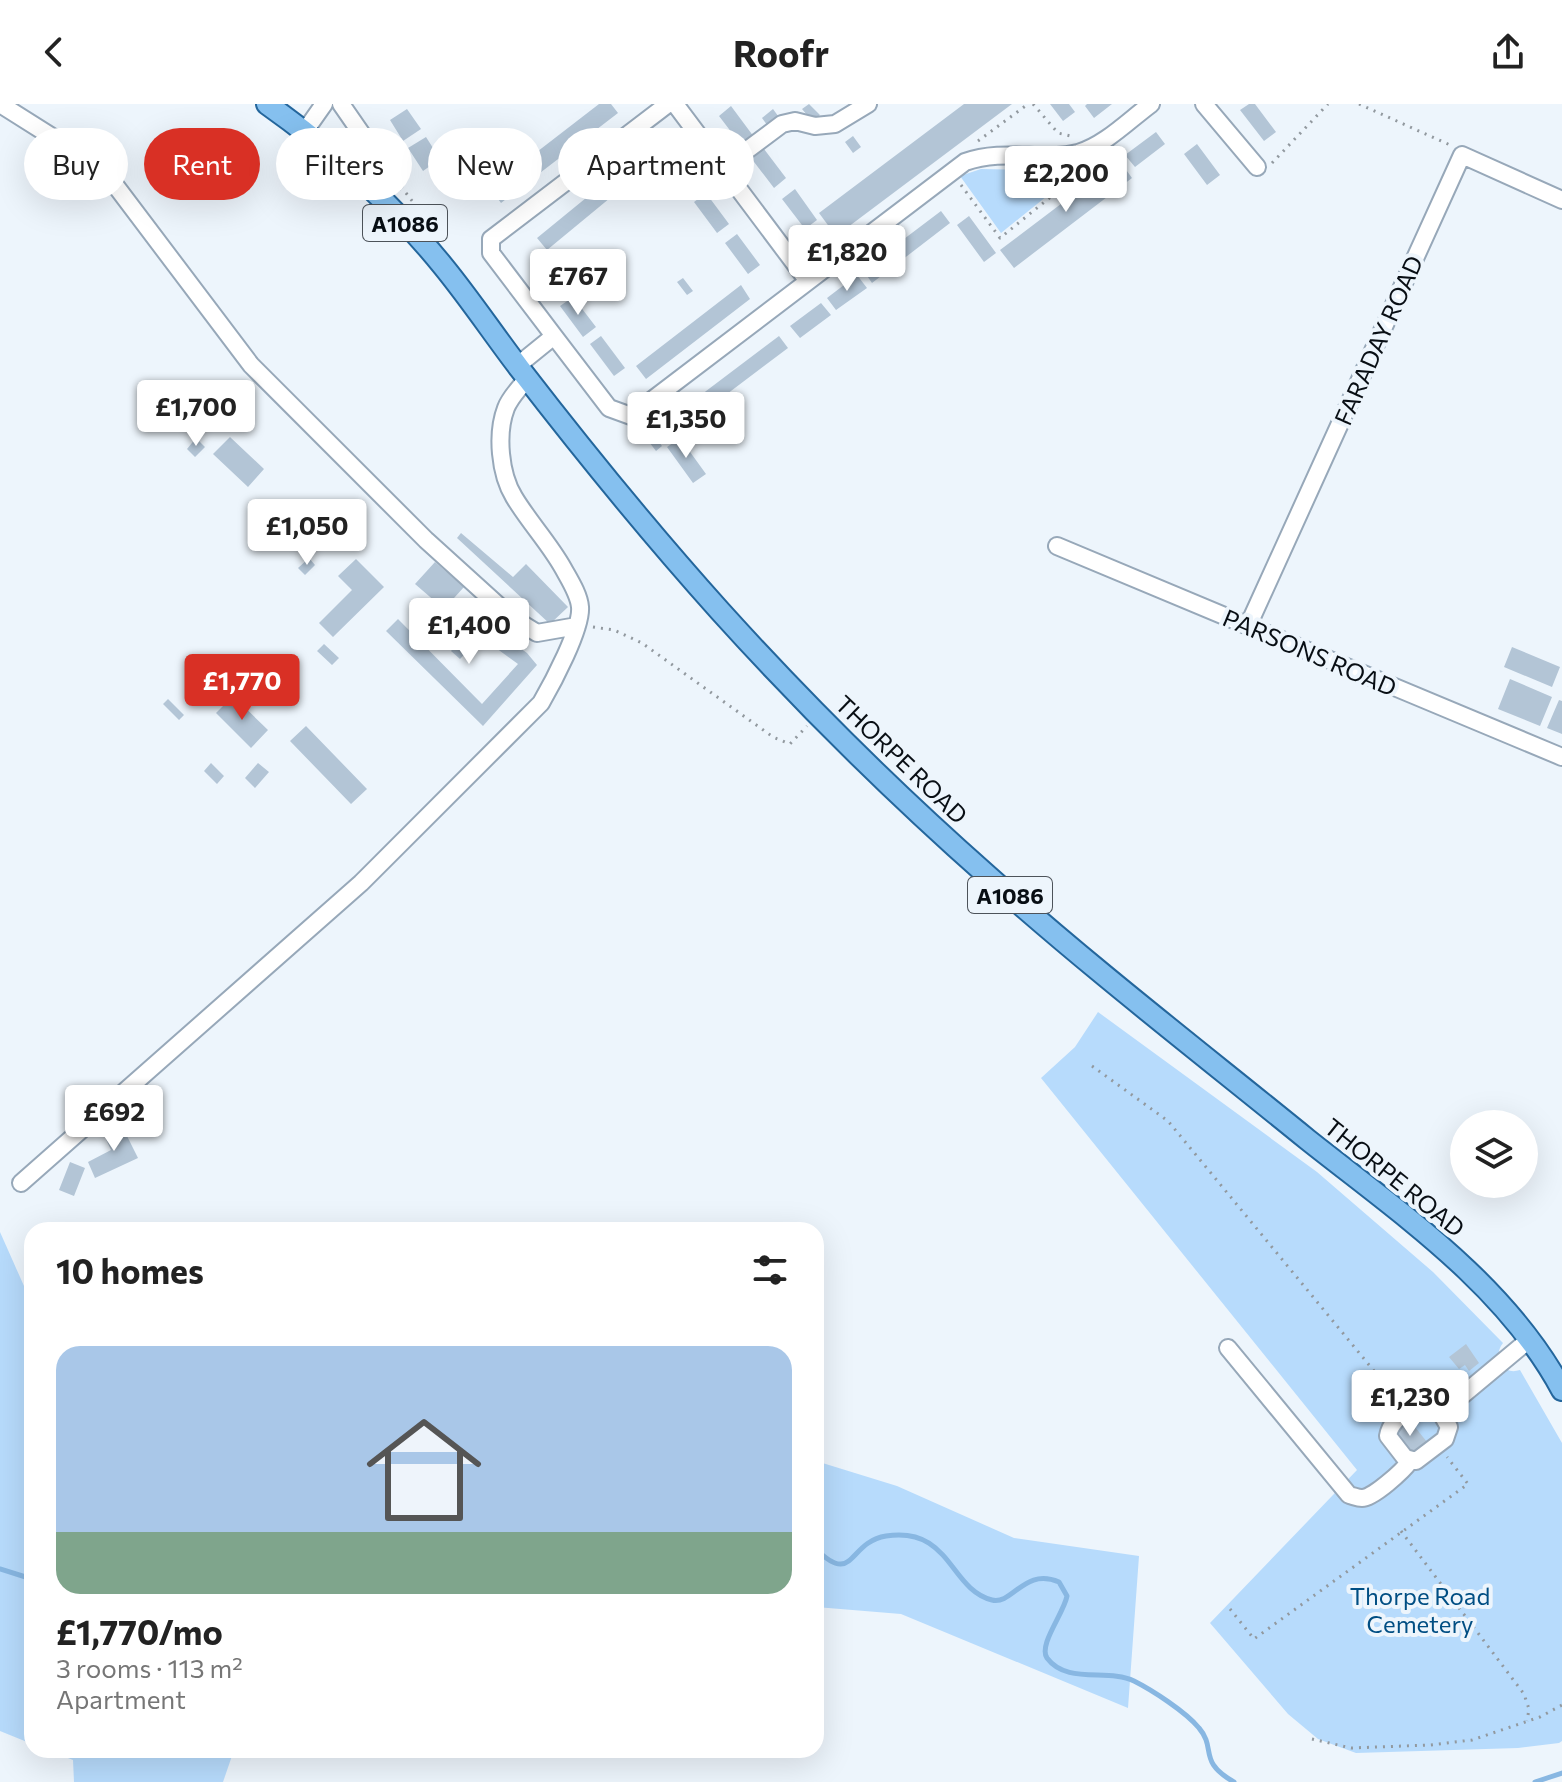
<!DOCTYPE html>
<meta charset="utf-8">
<style>
body{margin:0;font-family:Commissioner,sans-serif;background:#f6f6f6;color:#222;height:100vh;display:flex;flex-direction:column;font-size:30px;white-space:nowrap}
*{box-sizing:border-box;margin:0}
p{font-size:26px;color:#767676}
.icon{flex:none;width:44px;height:44px;fill:none;stroke:currentColor;stroke-width:2;stroke-linecap:round;stroke-linejoin:round}
.map{position:relative;flex:1;overflow:hidden}
.drawer{position:absolute;left:24px;top:1118px;width:800px;height:536px;display:flex;flex-direction:column;background:#fff;border-radius:24px;box-shadow:0 8px 32px #0002}
.drawer>*{flex:none}
.hud{position:absolute;left:24px;top:24px;width:800px;height:72px;display:flex;gap:16px}
.controls{position:absolute;left:1450px;top:1006px;display:grid;gap:16px}
.controls a{display:grid;place-items:center;width:88px;height:88px;border-radius:50%;background:#fff;box-shadow:0 8px 32px #0002;font-size:40px}
.price{position:absolute;translate:-50% -68px;padding:0 18px;border-radius:8px;background:#fff;color:#222;font-size:26px;line-height:52px;filter:drop-shadow(0 2px 4px #0008)}
.price::after{content:'';position:absolute;left:50%;top:48px;width:24px;height:18px;margin-left:-12px;background:inherit;clip-path:polygon(0 0,100% 0,50% 100%)}
.price.on{background:#d93025;color:#fff}
ul{padding:0;list-style:none}
li{display:grid;align-content:center;gap:16px;height:424px;padding:0 32px}
li span{display:grid;place-items:center;height:248px;border-radius:24px;color:#555}
li>.icon{margin-inline-start:auto}
span .icon{width:144px;height:144px;fill:#fffc;stroke-width:1}
li b{font-size:34px}
h2{display:flex;justify-content:space-between;align-items:center;height:96px;padding:0 32px;font-size:34px}
.pill{padding:0 28px;border-radius:36px;background:#fff;box-shadow:0 8px 32px #0002;font-size:28px;line-height:72px}
.pill.on{background:#d93025;color:#fff}
header{display:flex;justify-content:space-between;align-items:center;height:104px;padding:0 32px;background:#fff;font-size:36px;font-weight:700}
.map>svg:first-child{display:block}
.green{fill:#b7dbfc}
.lines{fill:none;stroke-linecap:round;stroke-linejoin:round}
.stream{stroke:#88b7e2;stroke-width:5}
.building{fill:#b3c5d6}
.minor-casing{stroke:#97a8b9;stroke-width:20}
.major-casing{stroke:#24669c;stroke-width:24}
.path{stroke:#92999f;stroke-width:3;stroke-dasharray:2 6;stroke-linecap:butt}
.minor{stroke:#fff;stroke-width:16}
.major{stroke:#85c0ef;stroke-width:20}
.labels{text-anchor:middle;dominant-baseline:central;stroke-width:8;stroke-linejoin:round;paint-order:stroke}
.shield{fill:#edf5fc;stroke:#4d535a;stroke-width:2}
.shield-label{font-size:22px;font-weight:bold;fill:#080e14}
.street-label{font-size:24px;fill:#080e14;stroke:#edf5fc}
.park-label{font-size:24px;fill:#004e83;stroke:#edf5fc}
</style>
<header><svg class="icon" aria-label="back" viewBox="0 0 24 24"><path d="M15 5l-7 7 7 7"/></svg>Roofr<svg class="icon" aria-label="share" viewBox="0 0 24 24"><path d="M12 15V3M7 8l5-5 5 5M5 13v7h14v-7"/></svg></header>
<div class="map">
<svg width="1562" height="1678" viewBox="0 0 1562 1678">
<rect width="100%" height="100%" fill="#edf5fc"/>
<path class="green" d="M1080 61 1073 71 1001 129 960 72 981 65 1039 66Z
M1098 908 1317 1068 1433 1168 1503 1239C1492 1253 1502 1272 1520 1266L1562 1339V1637L1559 1639 1518 1644 1356 1649 1318 1635 1288 1610 1210 1519 1357 1366 1041 974 1075 943Z
M0 1128 32 1200V1640L0 1627Z
M816 1357 897 1382 1014 1434 1139 1452 1128 1604 901 1510 816 1503Z
M48 1646H234L223 1678H74L73 1656Z"/>
<g class="lines">
<path class="stream" d="M816 1445C854 1483 848 1438 886 1432 951 1422 949 1485 992 1496 1013 1501 1024 1463 1059 1478L1067 1492C1064 1509 1038 1541 1047 1554 1067 1581 1108 1564 1134 1577 1152 1586 1186 1608 1199 1624 1217 1645 1197 1657 1234 1678
M0 1465 32 1475
M1535 1678 1562 1669"/>
</g>
<path class="building" d="M599 0H611L618 9 501 99 490 84Z
M809 0 820 11 812 17 802 5Z
M964 0H1012L836 132 819 109Z
M1050 0H1069L1075 8 1063 17Z
M1087 0H1112L1094 14 1085 2Z
M1249 0H1255L1276 28 1264 37 1240 6Z
M731 2 754 33 742 42 719 12Z
M407 5 421 25 403 37 390 16Z
M773 5 781 16 770 25 762 14Z
M1156 28 1165 40 1135 63 1125 51Z
M853 32 861 43 853 49 845 38Z
M426 33 440 55 423 67 408 44Z
M1197 40 1220 71 1207 81 1184 50Z
M764 45 786 74 774 84 751 54Z
M674 47 697 79 685 88 661 56Z
M641 49 650 61 547 146 537 134Z
M466 52 489 83 476 93 453 62Z
M1119 56 1132 74 1014 164 1000 146Z
M795 85 817 116 805 125 782 95Z
M706 89 729 120 717 129 694 98Z
M941 107 950 119 872 179 863 166Z
M969 112 996 149 984 158 957 121Z
M737 130 760 161 748 170 725 139Z
M542 153 566 185 554 194 530 163Z
M591 156 598 165 589 172 582 163Z
M857 171 867 184 836 206 827 194Z
M683 174 693 187 687 191 677 178Z
M741 181 750 195 646 275 636 262Z
M573 193 596 223 583 233 560 202Z
M821 199 831 211 800 234 790 222Z
M601 232 625 264 614 272 590 240Z
M779 232 788 244 682 324 673 312Z
M653 330 662 342 656 347 646 334Z
M230 333 264 365 248 383 213 350Z
M196 334 205 343 195 353 187 345Z
M680 334 706 370 693 379 667 343Z
M461 429 513 473 526 460 568 503 550 520 457 434Z
M309 454 315 461 305 471 298 464Z
M356 455 384 483 333 533 319 519 352 486 338 472Z
M435 458 464 483 444 505 415 480Z
M479 514 527 549 537 561 483 622 386 527 398 515 482 600 518 560 481 533 460 555 451 547Z
M324 540 339 554 332 561 317 547Z
M1512 543 1560 563 1552 583 1504 563Z
M1510 575 1552 593 1540 622 1498 605Z
M233 592 268 626 251 644 216 609Z
M168 595 184 611 179 616 163 600Z
M1559 596 1562 597V630L1547 624Z
M306 622 367 685 351 700 290 637Z
M211 659 224 672 217 680 204 667Z
M258 659 269 668 255 684 245 674Z
M121 1020 138 1054 95 1074 88 1058 111 1046 103 1029Z
M70 1058 85 1064 74 1092 59 1086Z
M1466 1240 1479 1259 1469 1267 1465 1261 1459 1265 1449 1253Z
M1406 1317 1408 1321 1411 1318 1427 1338 1410 1351 1395 1333 1400 1329 1396 1325Z"/>
<g class="lines">
<defs>
<path id="minor" d="M0 0 103 65 251 261 426 436 511 513 537 529 577 522
M341 0 395 78
M675 0 807 176
M1204 0 1257 63
M305 27 324 0
M723 64 782 20 795 17 815 22 835 20 868 0
M554 232 491 149V135L668 0
M517 262 554 232 609 304 631 312 965 58C1004 44 1043 58 1078 49 1105 41 1128 17 1151 0
M1057 442 1562 653
M1248 522 1462 51 1562 96
M21 1079 361 779 541 599C552 580 582 524 580 503 579 490 569 475 563 464 549 439 529 418 514 393 500 370 496 330 506 304 510 293 520 284 527 274
M1228 1244 1349 1391C1354 1392 1357 1394 1362 1394 1373 1394 1403 1367 1410 1357
M1441 1309C1424 1292 1391 1311 1388 1332L1405 1354 1416 1357 1445 1335 1449 1323 1441 1309 1530 1235"/>
<path id="major" d="M267 0C332 46 393 100 443 162 470 195 494 231 520 265 584 348 650 429 720 507 804 600 894 689 988 772 1091 864 1201 949 1308 1036 1400 1109 1505 1180 1562 1286"/>
</defs>
<use href="#minor" class="minor-casing"/>
<use href="#major" class="major-casing"/>
<path class="path" d="M1033 0 1058 29 1075 33
M1359 0 1450 41
M978 37 1028 0
M1272 59 1328 0
M961 81 1000 134 1079 70 1083 63
M406 89 416 102
M593 523 614 526 642 539 773 633 790 640 807 622
M1092 962 1168 1017 1398 1296
M1401 1427 1524 1590 1529 1605 1527 1617
M1230 1505 1254 1535 1468 1380 1447 1353
M1312 1635 1351 1644 1430 1641 1472 1636 1540 1613 1562 1601"/>
<use href="#minor" class="minor"/>
<use href="#major" class="major"/>
</g>
<g class="labels">
<g class="shield">
<rect x="363" y="101" width="84" height="36" rx="6"/>
<rect x="968" y="773" width="84" height="36" rx="6"/>
</g>
<g class="shield-label">
<text x="405" y="119">A1086</text>
<text x="1010" y="791">A1086</text>
</g>
<g class="street-label">
<text transform="translate(1378 236) rotate(-66)">FARADAY ROAD</text>
<text transform="translate(1310 548) rotate(23)">PARSONS ROAD</text>
<text transform="translate(902 655) rotate(44)">THORPE ROAD</text>
<text transform="translate(1395 1073) rotate(39)">THORPE ROAD</text>
</g>
<g class="park-label">
<text x="1420" y="1491">Thorpe Road<tspan x="1420" dy="28">Cemetery</tspan></text>
</g>
</g>
</svg>
<div class="controls">
<a><svg class="icon" aria-label="layers" viewBox="0 0 24 24"><path d="M12 4l9 5-9 5-9-5zM3 14l9 5 9-5"/></svg></a>
</div>
<b class="price" style="left:1066px;top:110px">£2,200</b>
<b class="price" style="left:847px;top:189px">£1,820</b>
<b class="price" style="left:578px;top:213px">£767</b>
<b class="price" style="left:196px;top:344px">£1,700</b>
<b class="price" style="left:686px;top:356px">£1,350</b>
<b class="price" style="left:307px;top:463px">£1,050</b>
<b class="price" style="left:469px;top:562px">£1,400</b>
<b class="price on" style="left:242px;top:618px">£1,770</b>
<b class="price" style="left:114px;top:1049px">£692</b>
<b class="price" style="left:1410px;top:1334px">£1,230</b>
<div class="hud">
<a class="pill">Buy</a>
<a class="pill on">Rent</a>
<a class="pill">Filters</a>
<a class="pill">New</a>
<a class="pill">Apartment</a>
</div>
<section class="drawer">
<h2>10 homes<svg class="icon" aria-label="filters" viewBox="0 0 24 24"><path d="M4 7h16M4 17h16"/><circle cx="9" cy="7" r="2"/><circle cx="15" cy="17" r="2"/></svg></h2>
<ul>
<li><span style="background:linear-gradient(#a9c7e8 75%,#7fa58c 0)"><svg class="icon" aria-label="home" viewBox="0 0 24 24"><path d="M3 11l9-7 9 7M6 9v11h12V9"/></svg></span><div><b>£1,770/mo</b><p>3 rooms · 113 m²</p><p>Apartment</p></div></li>
</ul>
</section>
</div>
